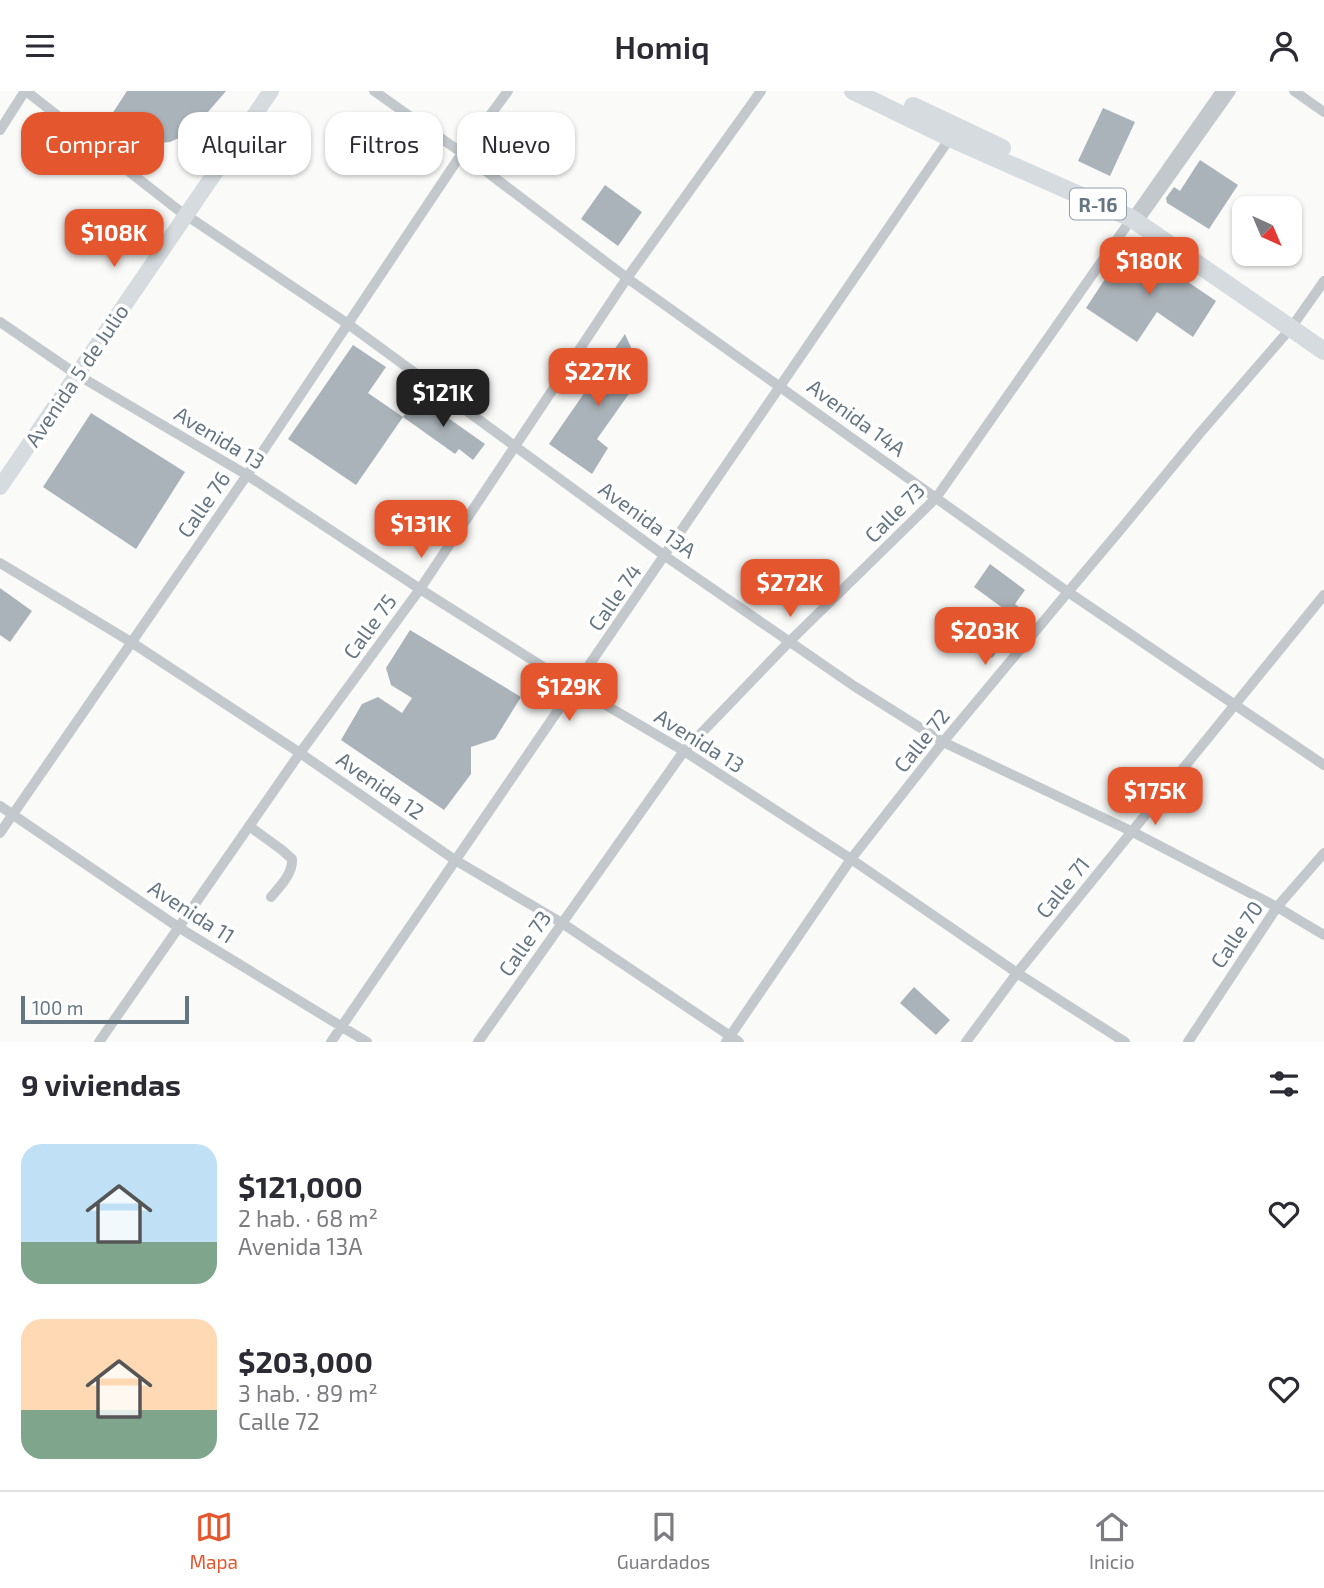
<!DOCTYPE html>
<html lang="es">
<meta charset="utf-8">
<style>
body{margin:0;font-family:"Exo 2",sans-serif;background:#f2f2f3;color:#2b2b33;height:100vh;display:flex;flex-direction:column;font-size:26px;white-space:nowrap}
*{box-sizing:border-box;margin:0}
p{font-size:23px;color:#7c7c81}
.icon{flex:none;width:38px;height:38px;fill:none;stroke:currentColor;stroke-width:2;stroke-linecap:round;stroke-linejoin:round}
.map{position:relative;height:951px;overflow:hidden}
.sheet{display:flex;flex-direction:column;background:#fff;flex:1}
.sheet>*{flex:none}
.hud{position:absolute;left:21px;top:21px;width:700px;height:63px;display:flex;gap:14px}
.needle{width:46px;rotate:136deg}
.fabs{position:absolute;left:1232px;top:105px;display:grid;gap:14px}
.fabs a{display:grid;place-items:center;width:70px;height:70px;border-radius:14px;background:#fff;box-shadow:0 2px 5px #0004;font-size:35px}
.scale{position:absolute;left:21px;bottom:18px;width:168px;box-sizing:border-box;padding-left:7px;border:4px solid #657683;border-top:0;font-size:19px;line-height:24px;white-space:nowrap;color:#657683;-webkit-text-stroke:5px #fff;paint-order:stroke}
.price{position:absolute;translate:-50% -60px;padding:0 16px;border-radius:14px;background:#e4572e;color:#fff;font-size:23px;line-height:46px;filter:drop-shadow(0 2px 4px #0008)}
.price::after{content:'';position:absolute;left:50%;top:42px;width:21px;height:16px;margin-left:-10px;background:inherit;clip-path:polygon(0 0,100% 0,50% 100%)}
.price.selected{background:#222;color:#fff}
ul{padding:0;list-style:none}
li{display:flex;align-items:center;gap:21px;height:175px;padding:0 21px}
li span{display:grid;place-items:center;flex:none;width:196px;height:140px;border-radius:21px;color:#555}
li>.icon{margin-inline-start:auto}
span .icon{width:84px;height:84px;fill:#fffc;stroke-width:1}
li b{font-size:30px}
h2{display:flex;justify-content:space-between;align-items:center;height:84px;padding:0 21px;font-size:30px}
.chip{padding:0 24px;border-radius:21px;background:#fff;box-shadow:0 2px 5px #0004;font-size:24px;line-height:63px}
.chip.selected{background:#e4572e;color:#fff}
header{display:flex;justify-content:space-between;align-items:center;height:91px;padding:0 21px;background:#fff;font-size:32px;font-weight:600}
.menu{display:flex;justify-content:space-around;align-items:center;height:98px;border-top:2px solid #e1e1e2;background:#fff;font-size:19px;color:#7c7c81}
.menu a{display:grid;justify-items:center;gap:4px}
.menu .selected{color:#e4572e}
.map>svg:first-child{display:block}
.building{fill:#aab3b9}
.lines{fill:none;stroke-linecap:round;stroke-linejoin:round}
.street{stroke:#c3c8cc;stroke-width:10}
.secondary{stroke:#d6dbdf;stroke-width:16}
.primary{stroke:#d6dbdf;stroke-width:18}
.labels{text-anchor:middle;dominant-baseline:central;stroke-width:7;stroke-linejoin:round;paint-order:stroke}
.shield{fill:#fff;stroke:#939fa8;stroke-width:2}
.shield-label{font-size:19px;font-weight:bold;fill:#657683}
.street-label{font-size:21px;fill:#657683;stroke:#fff}
</style>
<header><svg class="icon" aria-label="menu" viewBox="0 0 24 24"><path d="M4 6h16M4 12h16M4 18h16"/></svg>Homiq<svg class="icon" aria-label="person" viewBox="0 0 24 24"><circle cx="12" cy="8" r="4"/><path d="M4 21q1-7 8-7t8 7"/></svg></header>
<div class="map">
<svg width="1324" height="951" viewBox="0 0 1324 951">
<rect width="100%" height="100%" fill="#fafaf8"/>
<path class="building" d="M127 0H226L190 42 170 51 146 53 121 46 113 42 119 30 110 26Z
M1103 17 1135 31 1110 85 1078 70Z
M1200 69 1238 94 1209 138 1167 112 1166 107 1174 96 1180 100Z
M605 94 642 121 618 155 581 128Z
M1134 154 1216 210 1193 246 1157 221 1137 251 1086 217 1105 188 1110 190Z
M625 243 643 283 597 348 608 357 592 383 549 353Z
M353 254 386 276 368 302 403 326 356 394 288 348Z
M417 305 485 353 473 369 459 358 455 363 403 326Z
M91 322 185 381 136 458 43 396Z
M990 473 1025 499 1015 513 1021 518 1015 526 974 496Z
M0 497 32 520 10 551 0 544Z
M963 517 1006 549 992 567 950 536Z
M410 539 521 606 495 648 471 656V683L444 719 341 649 362 613 378 606 402 622 412 607 391 594 386 577Z
M914 896 950 929 936 944 900 912Z"/>
<g class="lines">
<path class="street" d="M26 0 177 118 348 233 665 465 854 595 943 651 1131 740 1277 816 1324 844
M374 0 462 62 627 187 1068 501 1324 674
M1294 0 1324 21
M0 39 25 0
M1138 131 1231 0
M0 231 76 283 247 384 420 498 575 596 684 660 851 768 1017 882 1125 951
M0 472 131 551 300 662 455 769 562 832 739 951
M0 715 178 836 367 951
M249 735 282 759 292 768C293 783 280 795 271 806
M0 742 247 384 462 62 508 0
M99 951 300 662 420 498 627 187 761 0
M331 951 950 47
M478 951 684 660 789 551 936 407 1221 0
M726 951 851 768 943 651 1068 501 1121 438 1200 342 1291 237 1324 190
M966 951 1017 882 1324 504
M1188 951 1277 816 1324 762"/>
<path class="secondary" d="M0 396 271 0"/>
<path class="primary" d="M853 0 950 47 1131 127 1324 260
M913 15 1002 57"/>
</g>
<g class="labels">
<rect class="shield" x="1070" y="97.5" width="56" height="31" rx="5"/>
<g class="shield-label">
<text x="1098" y="113">R-16</text>
</g>
<g class="street-label">
<text transform="translate(76 284) rotate(-56)">Avenida 5 de Julio</text>
<text transform="translate(857 326) rotate(36)">Avenida 14A</text>
<text transform="translate(220 346) rotate(31)">Avenida 13</text>
<text transform="translate(203 413) rotate(-55)">Calle 76</text>
<text transform="translate(894 421) rotate(-45)">Calle 73</text>
<text transform="translate(648 428) rotate(36)">Avenida 13A</text>
<text transform="translate(614 506) rotate(-55)">Calle 74</text>
<text transform="translate(369 535) rotate(-54)">Calle 75</text>
<text transform="translate(700 649) rotate(32)">Avenida 13</text>
<text transform="translate(921 649) rotate(-51)">Calle 72</text>
<text transform="translate(381 694) rotate(35)">Avenida 12</text>
<text transform="translate(1062 796) rotate(-51)">Calle 71</text>
<text transform="translate(192 820) rotate(33)">Avenida 11</text>
<text transform="translate(1236 843) rotate(-56)">Calle 70</text>
<text transform="translate(524 852) rotate(-55)">Calle 73</text>
</g>
</g>
</svg>
<div class="fabs">
<a><svg class="needle" viewBox="-14 -14 28 28"><path d="M0-13l5 13h-10z" fill="#e53935"/><path d="M0 13l5-13h-10z" fill="#7c7c81"/></svg></a>
</div>
<div class="scale">100 m</div>
<b class="price" style="left:114px;top:178px">$108K</b>
<b class="price" style="left:1149px;top:206px">$180K</b>
<b class="price" style="left:598px;top:317px">$227K</b>
<b class="price selected" style="left:443px;top:338px">$121K</b>
<b class="price" style="left:421px;top:469px">$131K</b>
<b class="price" style="left:790px;top:528px">$272K</b>
<b class="price" style="left:985px;top:576px">$203K</b>
<b class="price" style="left:569px;top:632px">$129K</b>
<b class="price" style="left:1155px;top:736px">$175K</b>
<div class="hud">
<a class="chip selected">Comprar</a>
<a class="chip">Alquilar</a>
<a class="chip">Filtros</a>
<a class="chip">Nuevo</a>
</div>
</div>
<section class="sheet">
<h2>9 viviendas<svg class="icon" aria-label="filters" viewBox="0 0 24 24"><path d="M4 7h16M4 17h16"/><circle cx="9" cy="7" r="2"/><circle cx="15" cy="17" r="2"/></svg></h2>
<ul>
<li><span style="background:linear-gradient(#bfe0f5 70%,#7fa58c 0)"><svg class="icon" aria-label="home" viewBox="0 0 24 24"><path d="M3 11l9-7 9 7M6 9v11h12V9"/></svg></span><div><b>$121,000</b><p>2 hab. · 68 m²</p><p>Avenida 13A</p></div><svg class="icon" aria-label="heart" viewBox="0 0 24 24"><path d="M12 20l-8-8c-3-5 5-10 8-4 3-6 11-1 8 4z"/></svg></li>
<li><span style="background:linear-gradient(#ffd9b3 65%,#7fa58c 0)"><svg class="icon" aria-label="home" viewBox="0 0 24 24"><path d="M3 11l9-7 9 7M6 9v11h12V9"/></svg></span><div><b>$203,000</b><p>3 hab. · 89 m²</p><p>Calle 72</p></div><svg class="icon" aria-label="heart" viewBox="0 0 24 24"><path d="M12 20l-8-8c-3-5 5-10 8-4 3-6 11-1 8 4z"/></svg></li>
</ul>
</section>
<nav class="menu">
<a class="selected"><svg class="icon" aria-label="map" viewBox="0 0 24 24"><path d="M3 6l6-2 6 2 6-2v14l-6 2-6-2-6 2zM9 4v14M15 6v14"/></svg>Mapa</a>
<a><svg class="icon" aria-label="saved" viewBox="0 0 24 24"><path d="M7 4h10v16l-5-4-5 4z"/></svg>Guardados</a>
<a><svg class="icon" aria-label="home" viewBox="0 0 24 24"><path d="M3 11l9-7 9 7M6 9v11h12V9"/></svg>Inicio</a>
</nav>
